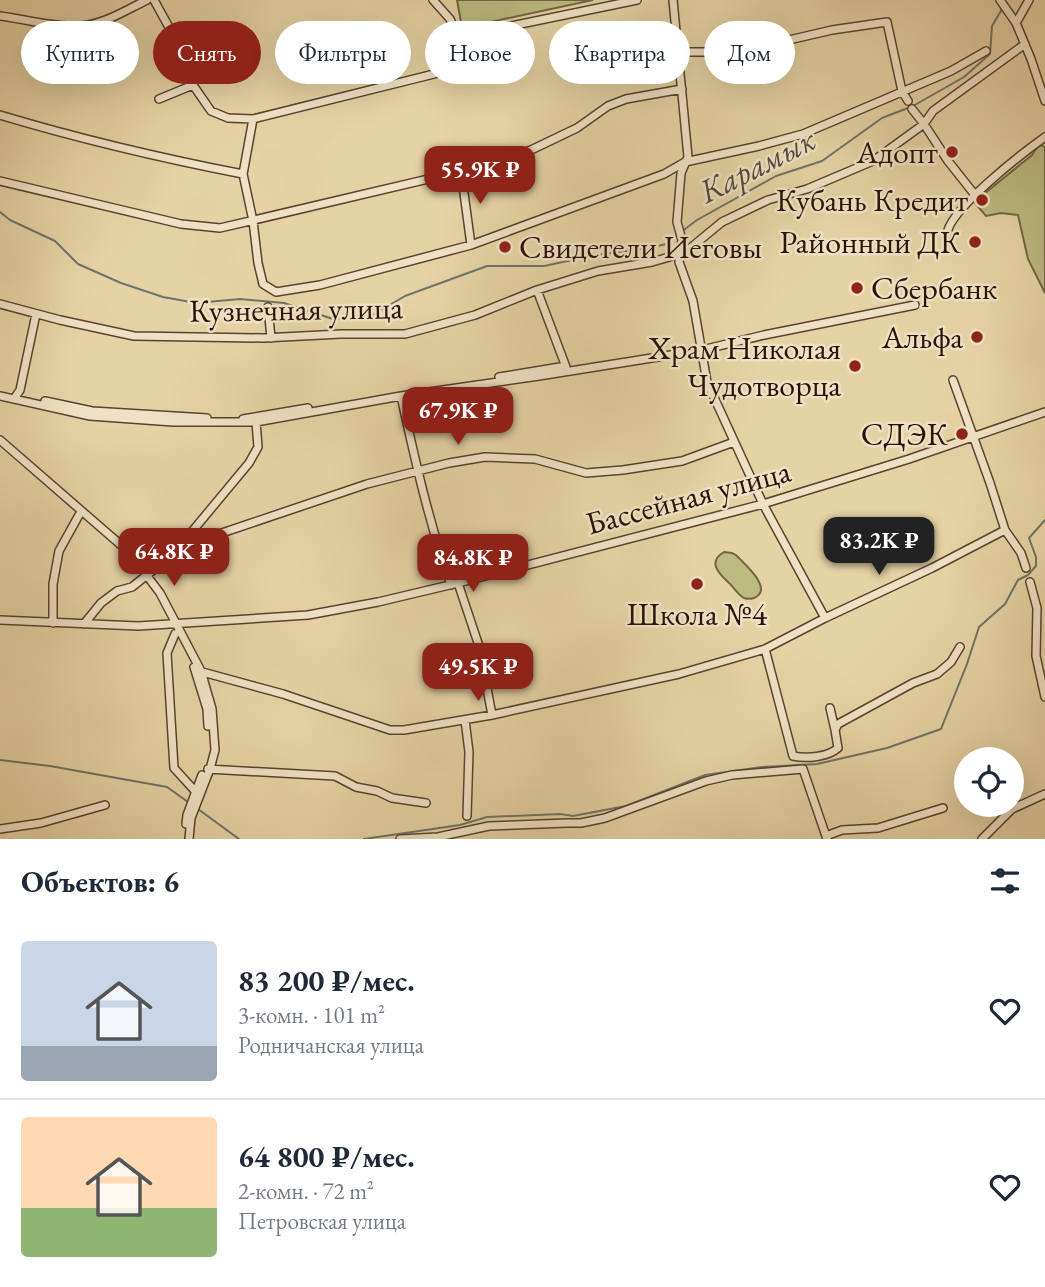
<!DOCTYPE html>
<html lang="ru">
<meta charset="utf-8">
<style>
body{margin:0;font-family:"EB Garamond",serif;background:#f6f6f7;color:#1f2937;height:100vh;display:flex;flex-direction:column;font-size:26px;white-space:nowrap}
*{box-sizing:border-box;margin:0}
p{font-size:23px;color:#747a83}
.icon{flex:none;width:38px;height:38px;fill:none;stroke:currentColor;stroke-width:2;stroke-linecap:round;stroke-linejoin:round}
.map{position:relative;height:839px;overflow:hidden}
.panel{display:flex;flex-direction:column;background:#fff;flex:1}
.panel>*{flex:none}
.banner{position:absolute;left:21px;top:21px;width:1004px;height:63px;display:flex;gap:14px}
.controls{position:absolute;left:954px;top:747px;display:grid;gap:14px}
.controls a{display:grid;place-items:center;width:70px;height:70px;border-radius:50%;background:#fff;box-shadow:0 7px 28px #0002;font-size:35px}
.price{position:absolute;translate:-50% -60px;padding:0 16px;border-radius:14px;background:#8f2418;color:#fff;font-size:23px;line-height:46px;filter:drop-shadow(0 2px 4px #0008)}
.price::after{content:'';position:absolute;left:50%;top:42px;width:21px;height:16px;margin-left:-10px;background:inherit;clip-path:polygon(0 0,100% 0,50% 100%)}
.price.selected{background:#222;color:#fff}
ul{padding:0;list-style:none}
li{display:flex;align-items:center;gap:21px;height:175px;padding:0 21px}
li+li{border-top:2px solid #e0e1e3}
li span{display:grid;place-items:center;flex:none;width:196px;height:140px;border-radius:7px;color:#555}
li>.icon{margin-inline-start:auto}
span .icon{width:84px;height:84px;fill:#fffc;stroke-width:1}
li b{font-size:30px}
h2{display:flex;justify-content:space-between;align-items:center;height:84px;padding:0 21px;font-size:30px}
.chip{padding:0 24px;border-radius:32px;background:#fff;box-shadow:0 7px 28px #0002;font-size:24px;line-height:63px}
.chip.selected{background:#8f2418;color:#fff}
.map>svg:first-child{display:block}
.green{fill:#bbbb82;stroke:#746644;stroke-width:2}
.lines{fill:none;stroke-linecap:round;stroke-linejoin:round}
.stream{stroke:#6c7568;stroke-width:2}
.minor-casing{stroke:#5b422e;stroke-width:10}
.minor{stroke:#efe2c4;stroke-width:7}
.poi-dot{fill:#8f2418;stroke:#efe2c4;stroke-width:2.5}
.labels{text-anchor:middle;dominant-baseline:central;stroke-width:5;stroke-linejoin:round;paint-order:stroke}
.poi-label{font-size:32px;fill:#2d1107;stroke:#efe2c4;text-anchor:end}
.street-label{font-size:32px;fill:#2d1107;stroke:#efe2c4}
.water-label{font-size:33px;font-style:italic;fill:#524b40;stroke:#efe2c4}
</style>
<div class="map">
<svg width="1045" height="839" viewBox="0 0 1045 839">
<rect width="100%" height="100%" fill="#e6d3a5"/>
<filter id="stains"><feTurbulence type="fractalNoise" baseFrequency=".00286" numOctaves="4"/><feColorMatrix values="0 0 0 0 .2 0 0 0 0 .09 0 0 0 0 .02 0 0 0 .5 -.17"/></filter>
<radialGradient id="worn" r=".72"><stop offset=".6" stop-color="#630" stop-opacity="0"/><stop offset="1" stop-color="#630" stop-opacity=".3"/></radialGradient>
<path class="green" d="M457 0H593L462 28Z
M1039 144 1045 147V293L1028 259 1018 215 1001 213 986 216 974 202 1032 155Z
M724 552 732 553 736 555C743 563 775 589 754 598 751 599 747 599 744 598 739 595 735 590 732 586 722 576 705 563 724 552Z"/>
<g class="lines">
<path class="stream" d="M913 106 964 77 990 54 992 26 1002 9
M0 212 10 220 55 241 78 264 121 283 163 297 196 303 240 299 284 303 333 319 369 317 405 296 487 266H544L596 255 649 248 666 244 677 235
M681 232 697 220 776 176 822 161 882 118 908 108
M0 760 50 766 167 787 188 802
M198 809 239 839
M364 839 460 825 487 817 560 814 573 816 626 806 705 775 762 767 817 764 887 748 941 729 967 664 979 627 1005 604 1018 580 1028 575 1036 566V557L1029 538 1045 520"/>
<defs>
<path id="minor" d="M154 0 181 49 192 73 193 85 211 111 228 118 253 119 438 73C457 63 460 55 467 35L637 0
M433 0 450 19 455 30 467 35
M673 0 688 157 681 173 677 222 682 240 679 262 693 301 707 382 763 504 825 618
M1000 0 1016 23 1031 59 1045 101
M0 16C24 19 58 28 81 26 105 24 126 10 147 0
M1016 23 1029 0
M678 52H708L776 43 832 30 887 22 902 91 908 101
M159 99 193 85
M912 109 924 124 948 161 975 195
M0 115C80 139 161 158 243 174
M253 119 243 174 253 221 258 263 263 284 276 292 320 285 471 245 664 174 685 162 759 146 803 134 951 71 986 51
M461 171 471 245
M0 181 181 224 220 228 475 168 531 150 577 128 608 106 626 99 682 89
M947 235C947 211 1024 152 1045 137
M537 290 566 367 564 371
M0 304 60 320 134 336 263 338 341 334H405L475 315 537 290 598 271 652 262 680 254 688 250 722 222 768 200 807 189 873 161 924 124 933 111 1025 44
M268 307 271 338
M499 377 560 367
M953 380 990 483 1005 530 1021 553 1026 568
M0 396 90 416 173 422H256L401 396 539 376 702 350 764 335 915 305
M401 396C415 460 429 523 451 585
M14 399 20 390 36 314
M45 401 92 411 207 418
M243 419 308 408
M0 440 129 552 160 593 201 671 212 709 215 750 210 769 191 818 189 839
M190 534 213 536 367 484 449 463 485 457 535 459 586 473 623 470 682 461 734 442
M1030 582 1037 608 1036 656 1045 697
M458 583 479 646 492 715
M0 620 138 626 170 624 308 615 378 602 458 583 763 504 909 459 1045 412
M53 623V584L59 551 79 515
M84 624 101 603 117 591 132 587 167 559 190 534 249 463 258 447 256 422
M175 634 167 653 174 768 195 791
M765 649 793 756C807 759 828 757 838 748L835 730 838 724 913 683 937 674 951 662 960 647
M194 667 207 709 208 726
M195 670 283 694 390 730H404L492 715 679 674 765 649 825 618 932 568 1005 530
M830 708 835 730
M465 720 469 752 467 816
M208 769 335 776 356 787 377 791 392 798 426 803
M186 824 187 815 202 775
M0 829 41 823 105 805
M826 836 842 830 878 828 943 808
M400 839 438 837 489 826 567 823H581L605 818 706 781 732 775 803 769 827 839
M982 839 1012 809 1045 794"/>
</defs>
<use href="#minor" class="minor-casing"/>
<use href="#minor" class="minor"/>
</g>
<g class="poi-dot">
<circle cx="952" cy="152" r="7"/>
<circle cx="982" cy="200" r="7"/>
<circle cx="975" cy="242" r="7"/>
<circle cx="505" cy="247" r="7"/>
<circle cx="857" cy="288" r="7"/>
<circle cx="977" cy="337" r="7"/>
<circle cx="855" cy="366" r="7"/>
<circle cx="962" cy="434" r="7"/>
<circle cx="697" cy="584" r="7"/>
</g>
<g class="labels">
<g class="poi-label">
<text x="938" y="152">Адопт</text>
<text x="968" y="200">Кубань Кредит</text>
<text x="961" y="242">Районный ДК</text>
<text x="519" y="247" text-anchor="start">Свидетели Иеговы</text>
<text x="871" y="288" text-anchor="start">Сбербанк</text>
<text x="963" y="337">Альфа</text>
<text x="841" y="348">Храм Николая<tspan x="841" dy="37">Чудотворца</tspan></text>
<text x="948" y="434">СДЭК</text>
<text x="697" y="614" text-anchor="middle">Школа №4</text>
</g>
<g class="street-label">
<text transform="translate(296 309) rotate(-1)">Кузнечная улица</text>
<text transform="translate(688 497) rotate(-15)">Бассейная улица</text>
</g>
<g class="water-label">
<text transform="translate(757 165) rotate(-27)">Карамык</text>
</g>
</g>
<rect width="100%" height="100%" filter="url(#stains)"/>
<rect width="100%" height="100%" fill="url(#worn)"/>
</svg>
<div class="controls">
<a><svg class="icon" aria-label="locate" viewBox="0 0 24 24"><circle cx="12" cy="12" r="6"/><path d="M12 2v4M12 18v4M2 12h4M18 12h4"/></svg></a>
</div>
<b class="price" style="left:480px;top:206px">55.9K ₽</b>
<b class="price" style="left:458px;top:447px">67.9K ₽</b>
<b class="price selected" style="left:879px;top:577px">83.2K ₽</b>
<b class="price" style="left:174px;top:588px">64.8K ₽</b>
<b class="price" style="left:473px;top:594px">84.8K ₽</b>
<b class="price" style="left:478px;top:703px">49.5K ₽</b>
<div class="banner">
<a class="chip">Купить</a>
<a class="chip selected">Снять</a>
<a class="chip">Фильтры</a>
<a class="chip">Новое</a>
<a class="chip">Квартира</a>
<a class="chip">Дом</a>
</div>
</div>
<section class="panel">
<h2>Объектов: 6<svg class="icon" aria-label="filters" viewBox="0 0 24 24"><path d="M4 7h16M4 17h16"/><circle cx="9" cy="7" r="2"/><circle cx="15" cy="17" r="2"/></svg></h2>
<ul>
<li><span style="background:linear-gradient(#c9d6e8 75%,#9aa5b1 0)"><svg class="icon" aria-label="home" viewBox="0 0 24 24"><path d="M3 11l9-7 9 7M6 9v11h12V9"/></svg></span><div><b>83 200 ₽/мес.</b><p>3-комн. · 101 m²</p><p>Родничанская улица</p></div><svg class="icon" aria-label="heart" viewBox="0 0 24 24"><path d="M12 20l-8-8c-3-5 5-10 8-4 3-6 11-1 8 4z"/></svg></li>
<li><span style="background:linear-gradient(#ffd9b3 65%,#8fb573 0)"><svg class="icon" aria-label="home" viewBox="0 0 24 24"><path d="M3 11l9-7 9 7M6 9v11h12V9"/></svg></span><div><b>64 800 ₽/мес.</b><p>2-комн. · 72 m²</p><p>Петровская улица</p></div><svg class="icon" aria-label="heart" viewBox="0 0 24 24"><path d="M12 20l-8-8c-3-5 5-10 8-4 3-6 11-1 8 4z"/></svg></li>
</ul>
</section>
